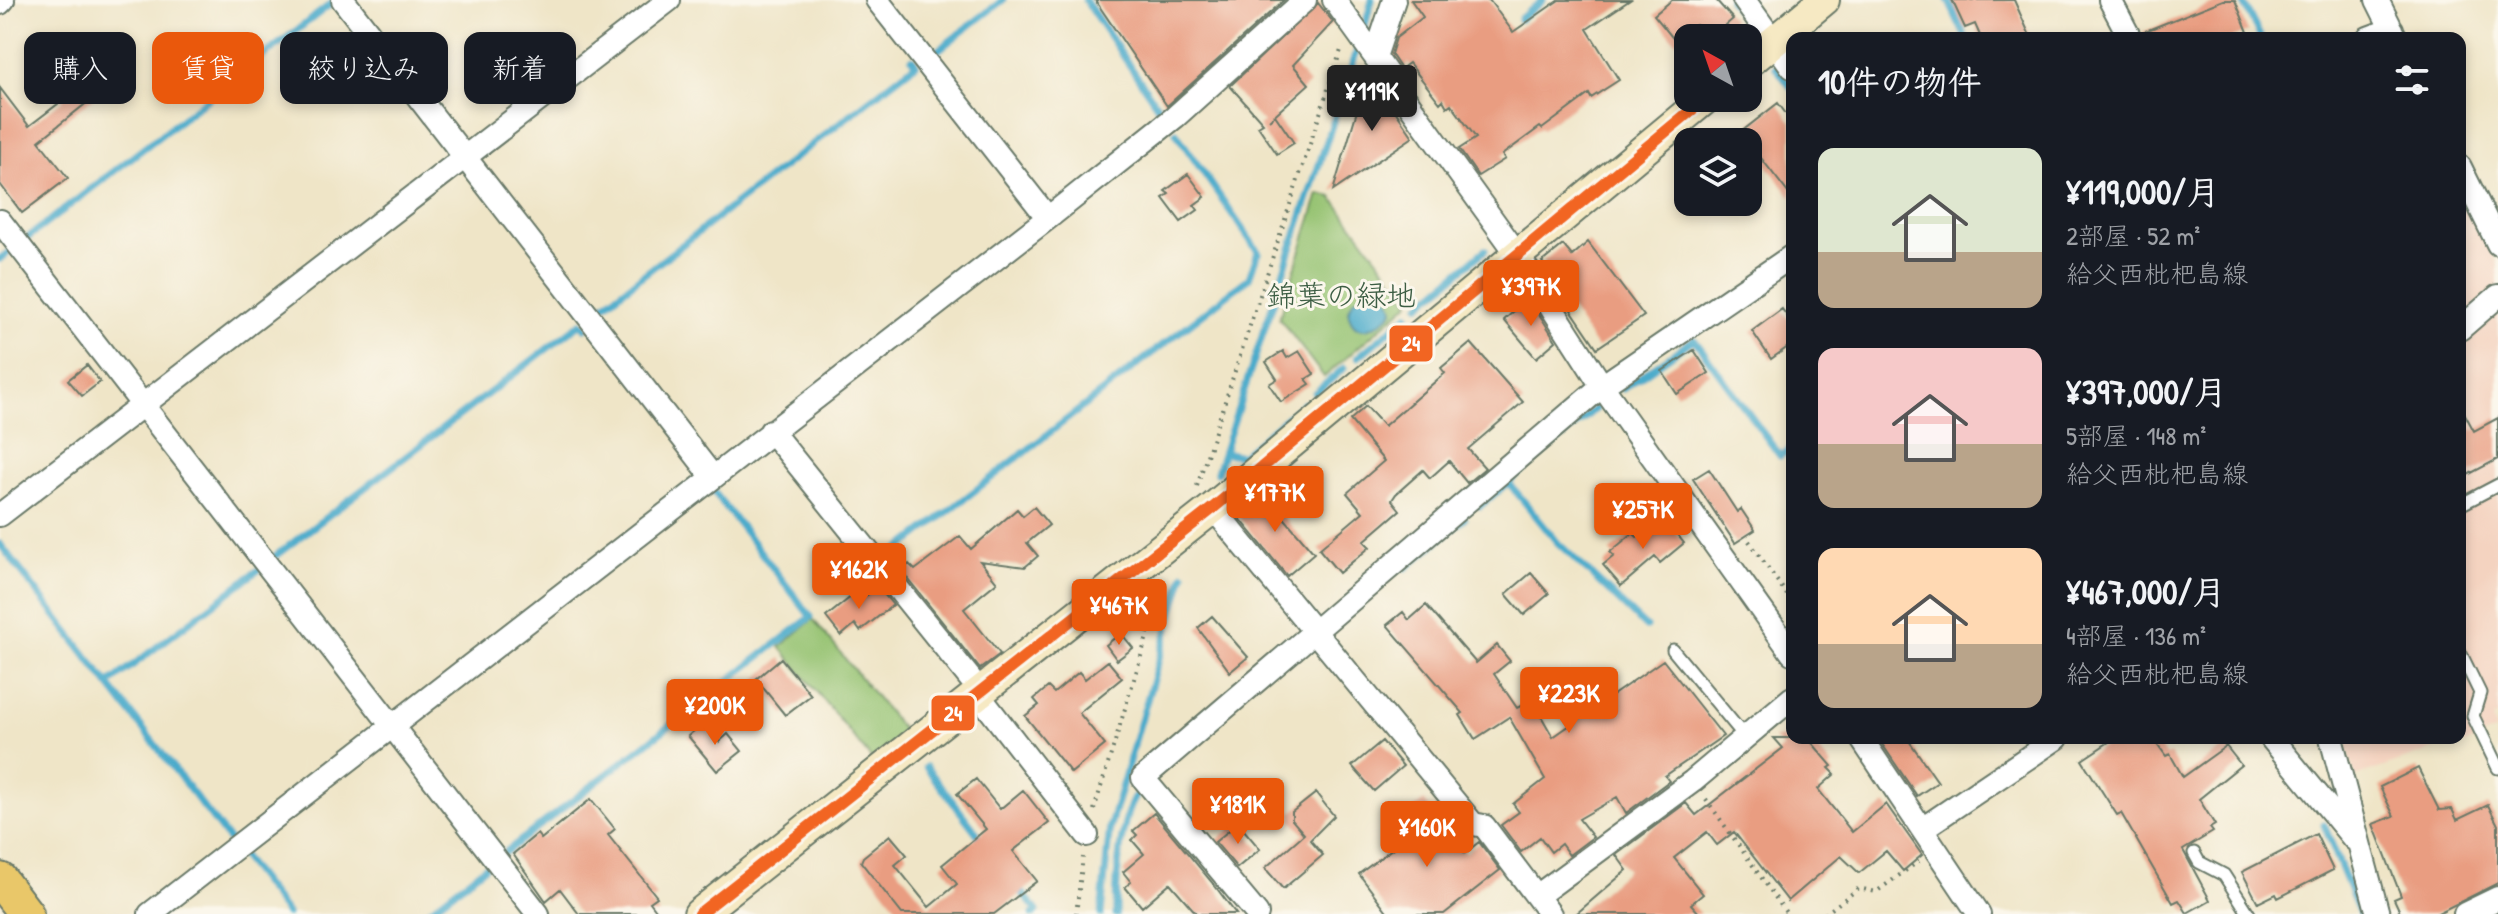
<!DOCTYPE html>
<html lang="ja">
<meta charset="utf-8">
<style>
body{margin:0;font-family:"Patrick Hand","Klee One",sans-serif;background:#242831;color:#f1f3f6;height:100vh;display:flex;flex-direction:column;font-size:30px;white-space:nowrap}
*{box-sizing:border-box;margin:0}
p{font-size:26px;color:#9ea1a6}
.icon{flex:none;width:44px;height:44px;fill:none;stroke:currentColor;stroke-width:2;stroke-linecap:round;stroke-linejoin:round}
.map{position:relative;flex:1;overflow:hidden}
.side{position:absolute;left:1786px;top:32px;width:680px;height:712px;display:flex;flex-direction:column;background:#171b24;border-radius:16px;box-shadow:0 4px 12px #0003}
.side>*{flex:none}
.top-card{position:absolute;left:24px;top:32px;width:760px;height:72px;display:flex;gap:16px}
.needle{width:52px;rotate:320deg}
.tools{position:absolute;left:1674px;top:24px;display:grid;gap:16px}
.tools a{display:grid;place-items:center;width:88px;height:88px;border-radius:16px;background:#171b24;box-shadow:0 4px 12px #0003;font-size:40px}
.price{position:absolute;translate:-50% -68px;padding:0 18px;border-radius:8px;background:#ea580c;color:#fff;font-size:26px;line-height:52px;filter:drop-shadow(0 2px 4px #0008)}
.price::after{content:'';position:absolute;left:50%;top:48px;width:24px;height:18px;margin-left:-12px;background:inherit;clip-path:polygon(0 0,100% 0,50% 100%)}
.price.current{background:#222;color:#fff}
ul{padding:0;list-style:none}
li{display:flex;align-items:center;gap:24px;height:200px;padding:0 32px}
li span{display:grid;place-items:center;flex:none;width:224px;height:160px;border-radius:16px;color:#555}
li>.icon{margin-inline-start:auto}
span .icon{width:96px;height:96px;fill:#fffc;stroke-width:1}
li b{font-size:34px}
h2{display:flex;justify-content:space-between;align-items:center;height:96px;padding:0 32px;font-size:34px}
.pill{padding:0 28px;border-radius:16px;background:#171b24;box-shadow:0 4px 12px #0003;font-size:28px;line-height:72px}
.pill.current{background:#ea580c;color:#fff}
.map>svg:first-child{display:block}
.built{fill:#f4d3c0}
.green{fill:#96c372;stroke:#5a8053;stroke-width:2}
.water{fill:#4cabcb;stroke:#367480;stroke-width:2}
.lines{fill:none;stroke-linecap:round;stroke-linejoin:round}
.stream{stroke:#4cabcb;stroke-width:7}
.building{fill:#e99d81}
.lane-casing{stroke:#687867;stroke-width:15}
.street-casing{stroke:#687867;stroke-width:26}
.secondary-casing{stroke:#687867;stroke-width:34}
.primary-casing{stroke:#687867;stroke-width:38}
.path{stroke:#687867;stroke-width:4;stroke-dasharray:2 6;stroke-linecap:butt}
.lane{stroke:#fff;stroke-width:11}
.street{stroke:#fff;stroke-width:22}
.secondary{stroke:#f6e9c3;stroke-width:30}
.primary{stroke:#e9c769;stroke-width:34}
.bus-1-casing{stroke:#fbf7ec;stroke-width:18}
.bus-1{stroke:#f26522;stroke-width:12}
.labels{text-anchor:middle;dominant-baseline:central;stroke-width:6;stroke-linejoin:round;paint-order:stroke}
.park-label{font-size:30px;fill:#3d5e44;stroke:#fbf7ec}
.line-badge{stroke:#fbf7ec;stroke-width:3}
.badge-label{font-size:22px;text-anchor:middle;font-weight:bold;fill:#fff}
</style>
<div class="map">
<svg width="2498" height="914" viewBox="0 0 2498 914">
<rect width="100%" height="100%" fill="#fbf7ec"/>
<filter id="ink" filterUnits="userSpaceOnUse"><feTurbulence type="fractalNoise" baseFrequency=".0125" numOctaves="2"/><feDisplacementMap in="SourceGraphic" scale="16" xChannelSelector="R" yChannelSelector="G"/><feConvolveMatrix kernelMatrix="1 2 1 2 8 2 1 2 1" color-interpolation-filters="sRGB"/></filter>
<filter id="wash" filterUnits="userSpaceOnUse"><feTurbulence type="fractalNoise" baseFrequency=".006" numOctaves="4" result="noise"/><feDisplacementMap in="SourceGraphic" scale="32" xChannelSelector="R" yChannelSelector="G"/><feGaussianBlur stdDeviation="1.8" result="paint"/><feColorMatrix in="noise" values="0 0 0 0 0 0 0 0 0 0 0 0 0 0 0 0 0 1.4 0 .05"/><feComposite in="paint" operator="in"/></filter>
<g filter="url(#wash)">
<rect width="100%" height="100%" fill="#efe5c7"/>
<path class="built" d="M2460 189 2498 264V715L2493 718 2496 730 2464 745 2461 740 2355 777 2345 738H2460Z"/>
<path class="green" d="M1319 194 1332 197 1410 302 1324 377 1279 318Z
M813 619 906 734 873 761 780 647Z"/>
<path class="water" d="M1373 287C1383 289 1393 300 1393 311 1380 326 1355 342 1348 312L1353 301Z"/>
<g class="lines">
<path class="stream" d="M1085 0 1162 113
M1730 0 1746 23
M1948 0 1966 38
M2242 0 2261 38
M1520 19 1543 0
M1363 32 1372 0
M933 54 1003 0
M1776 67 1792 89
M1176 133 1259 253
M26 239 336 0
M0 259 14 248
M1420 305 1485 250
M594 313 916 64 912 59
M1358 357 1408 315
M1623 389 1694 339 1780 456 1792 448
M1315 393 1344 368
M1224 452 1241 456 1303 404
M1217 472 1359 44
M1508 482 1558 543 1646 627
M1480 506 1595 409
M0 544 229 840
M270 560 581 323 585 328
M883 562 1249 278 1258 252
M1406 568 1464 519
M108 684 261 568
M926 767 983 841
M2324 825 2360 914
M238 851 287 914
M503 854 811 617 710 487
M1017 886 1037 911 1033 914
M425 914 485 867
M1101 914 1110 826 1184 574
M1116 914C1116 887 1119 809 1140 791"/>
</g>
<g id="blocks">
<path class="building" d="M1095 0H1284L1167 106Z
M1411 0H1489L1513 32 1559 0H1630L1587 29 1619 80 1591 98 1589 94 1542 129 1540 127 1502 155 1505 159 1478 176 1459 149 1476 138 1451 104 1447 107 1443 100 1440 103 1409 63 1401 69 1391 54 1396 38 1423 17Z
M1672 0H1716L1733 19 1711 38 1696 25 1676 42 1654 15Z
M1952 0H2014L2031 38H1981L1975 24 1965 28Z
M2223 0H2235L2248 32 2232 38H2144L2143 32Z
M1318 3 1333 22 1293 65 1309 84 1269 120 1275 115 1294 143 1277 154 1258 126 1263 123 1230 86Z
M56 49 94 97 39 141 68 178 22 213 0 184V88L29 126 63 100 35 65Z
M1369 73 1413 137 1333 191 1368 74Z
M1778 103 1792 122V198L1741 132Z
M1188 174 1205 197 1194 205 1198 210 1181 222 1163 198 1169 194 1165 191Z
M1588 242 1644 316 1597 348 1551 280 1554 277 1542 262 1563 245 1572 256Z
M1529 298 1556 341 1536 358 1504 320Z
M1782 309 1792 323V344L1771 359 1752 331Z
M1471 343 1523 402 1468 449 1485 468 1467 483 1449 461 1430 478 1423 470 1396 494 1392 500 1400 510 1364 541 1370 547 1339 573 1319 549 1363 512 1347 493 1384 461 1350 420 1366 406 1384 426 1445 373 1441 368Z
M1694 350 1709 373 1677 394 1662 371Z
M1283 351 1287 358 1299 351 1314 374 1306 379 1310 384 1281 402 1269 384 1277 379 1266 362Z
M87 365 100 382 82 396 68 380Z
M2460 405 2474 431 2498 418V459L2460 479Z
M1709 469 1737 512 1741 509 1755 530 1735 543 1693 479Z
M1263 493 1314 553 1287 576 1237 515Z
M1034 507 1049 525 1027 543 1038 556 1025 567 980 561 997 582 964 609 1000 654 980 669 901 570 909 564 915 570 960 536 971 549 1017 509 1023 516Z
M1662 516 1684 543 1660 563 1655 557 1621 586 1603 565 1614 556 1610 552 1633 533 1637 537Z
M1531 573 1549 594 1524 615 1506 594Z
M878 587 893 605 860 631 855 624 841 636 826 617 862 588 867 595Z
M1426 605 1476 663 1497 645 1510 661 1494 674 1517 708 1532 700 1553 737 1663 660 1723 736 1665 776 1669 781 1626 813 1617 797 1579 819 1593 837 1569 855 1561 844 1551 852 1540 837 1521 852 1501 825 1519 812 1513 804 1545 779 1509 717 1475 739 1460 715 1463 713 1387 625 1403 612 1409 620Z
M1212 616 1248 657 1230 672 1198 628Z
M1121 633 1133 648 1117 660 1106 645Z
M781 658 811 695 785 715 756 679Z
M1108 661 1122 678 1079 713 1105 745 1071 773 1025 716 1039 705 1034 699 1048 687 1054 693 1079 672 1085 679Z
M703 723 719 742 728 734 742 751 717 771 688 736Z
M1774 738H1808L1832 766 1829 768 1835 774 1818 789 1852 832 1886 804 1922 855 1903 871 1886 851 1859 873 1841 856 1788 901 1734 832 1717 845 1707 832 1674 858 1703 894 1691 904 1700 914H1576L1627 870 1616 855 1686 803 1696 815 1783 748Z
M1878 738H1907L1938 782 1917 796Z
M2115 738H2153L2166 756 2170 754 2183 777 2226 746 2241 765 2199 799 2215 825 2210 828 2213 832 2183 850 2210 900 2187 913 2179 900 2173 903 2121 813 2117 815 2082 760Z
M1382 741 1403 766 1374 791 1352 766Z
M2418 768 2439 810 2452 809 2457 820 2488 805 2498 825V883L2436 914H2401L2394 899 2401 896 2373 824 2394 816 2380 787Z
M976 779 1000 809 1023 790 1049 823 1013 851 1037 881 994 914H902L861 862 863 857 890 835 907 855 895 865 929 907 957 884 942 865 986 829 957 794Z
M1316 793 1334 816 1310 840 1323 855 1283 889 1265 868 1304 834 1292 820V812Z
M591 799 615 829 608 835 657 897 650 902 659 914H579L560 889 546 901 513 854 537 834 541 839Z
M1424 801 1465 853 1479 842 1500 870 1444 914H1389L1359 874 1410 835 1399 821Z
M1154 813 1215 886 1236 914H1197L1170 883 1142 907 1125 887 1131 882 1123 872 1144 854 1132 840 1137 835 1133 831Z
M1238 823 1260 849 1237 868 1215 842Z
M2316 834 2333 870 2278 898 2276 894 2258 903 2242 872Z"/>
</g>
</g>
<g filter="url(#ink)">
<use href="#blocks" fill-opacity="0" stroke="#687867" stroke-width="2"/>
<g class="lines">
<defs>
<path id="lane" d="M2460 505 2498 485
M1673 650 1745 737
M2460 652 2480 693 2473 716 2498 768
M2194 853 2199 862 2224 875 2249 914"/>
<path id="street" d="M343 0 713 477
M877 0 1048 218
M1334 0 1518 255 1602 386 1792 653
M1744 0 1792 67
M2110 0 2130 38
M2377 0 2396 38
M0 3 3 0
M2368 38 2392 29
M1375 57 1394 0
M2460 167 2498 244
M0 221 538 914
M2460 329 2498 296
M771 431 981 692
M1213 508 1473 824 1484 826 1550 914
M0 515 669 0
M978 694 1087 835
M1861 738 1979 914
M2271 738 2354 839
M2331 738 2378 914
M1922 829 2057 738
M1537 896 1693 781 1792 698
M150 914 1048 218 1175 117 1305 0
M1257 914 1143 778 1602 386 1792 256
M2465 914 2498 898"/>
<path id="secondary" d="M1748 63 1824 0
M699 914 1213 508 1706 98"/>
<path id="primary" d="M0 880 26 914"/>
</defs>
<use href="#lane" class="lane-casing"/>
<use href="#street" class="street-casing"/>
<use href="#secondary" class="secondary-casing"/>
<use href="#primary" class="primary-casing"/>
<path class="path" d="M1197 486 1341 50
M1749 541 1792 602
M1706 799 1787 914
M1094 810 1164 581
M1076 914 1083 857
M1825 914 1859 888 1876 892 1919 861"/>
<use href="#lane" class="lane"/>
<use href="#street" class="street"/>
<use href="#secondary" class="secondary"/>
<use href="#primary" class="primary"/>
<defs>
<path id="bus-1" d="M699 914 1213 508 1706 98"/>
</defs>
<use href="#bus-1" class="bus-1-casing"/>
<use href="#bus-1" class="bus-1"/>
</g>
</g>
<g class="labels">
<g class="park-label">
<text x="1341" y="295">錦葉の緑地</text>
</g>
</g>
<g class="line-badge">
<rect x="1388" y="324" width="46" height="39" rx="8" fill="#f26522"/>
<rect x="930" y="694" width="46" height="38" rx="8" fill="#f26522"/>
</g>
<g class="badge-label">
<text x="1411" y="351">24</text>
<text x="953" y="721">24</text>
</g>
</svg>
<div class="tools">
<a><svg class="needle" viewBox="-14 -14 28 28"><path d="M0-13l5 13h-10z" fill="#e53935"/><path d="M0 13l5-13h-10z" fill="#9ea1a6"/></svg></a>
<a><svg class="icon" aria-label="layers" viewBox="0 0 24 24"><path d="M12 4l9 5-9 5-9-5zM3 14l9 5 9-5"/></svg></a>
</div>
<b class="price current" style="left:1372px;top:133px">¥119K</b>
<b class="price" style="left:1531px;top:328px">¥397K</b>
<b class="price" style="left:1275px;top:534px">¥177K</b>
<b class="price" style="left:1643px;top:551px">¥257K</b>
<b class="price" style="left:859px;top:611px">¥162K</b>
<b class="price" style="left:1119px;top:647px">¥467K</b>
<b class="price" style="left:1569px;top:735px">¥223K</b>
<b class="price" style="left:715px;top:747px">¥200K</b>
<b class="price" style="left:1238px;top:846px">¥181K</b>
<b class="price" style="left:1427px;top:869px">¥160K</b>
<div class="top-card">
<a class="pill">購入</a>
<a class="pill current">賃貸</a>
<a class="pill">絞り込み</a>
<a class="pill">新着</a>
</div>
<section class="side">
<h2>10件の物件<svg class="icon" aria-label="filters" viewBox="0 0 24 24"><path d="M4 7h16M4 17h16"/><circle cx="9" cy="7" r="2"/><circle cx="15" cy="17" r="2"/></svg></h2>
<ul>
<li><span style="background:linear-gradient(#dfe7d0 65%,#b9a48a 0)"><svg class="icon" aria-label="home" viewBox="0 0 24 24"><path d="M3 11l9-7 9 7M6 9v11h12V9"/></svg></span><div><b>¥119,000/月</b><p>2部屋 · 52 m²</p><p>給父西枇杷島線</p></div></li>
<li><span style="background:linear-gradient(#f6c9c9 60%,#b9a48a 0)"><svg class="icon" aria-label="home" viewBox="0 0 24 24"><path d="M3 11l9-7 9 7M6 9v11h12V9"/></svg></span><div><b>¥397,000/月</b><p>5部屋 · 148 m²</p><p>給父西枇杷島線</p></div></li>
<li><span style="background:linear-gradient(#ffd9b3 60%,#b9a48a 0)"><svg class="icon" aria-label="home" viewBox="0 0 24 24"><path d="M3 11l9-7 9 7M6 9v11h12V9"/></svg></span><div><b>¥467,000/月</b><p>4部屋 · 136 m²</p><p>給父西枇杷島線</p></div></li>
</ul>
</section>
</div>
